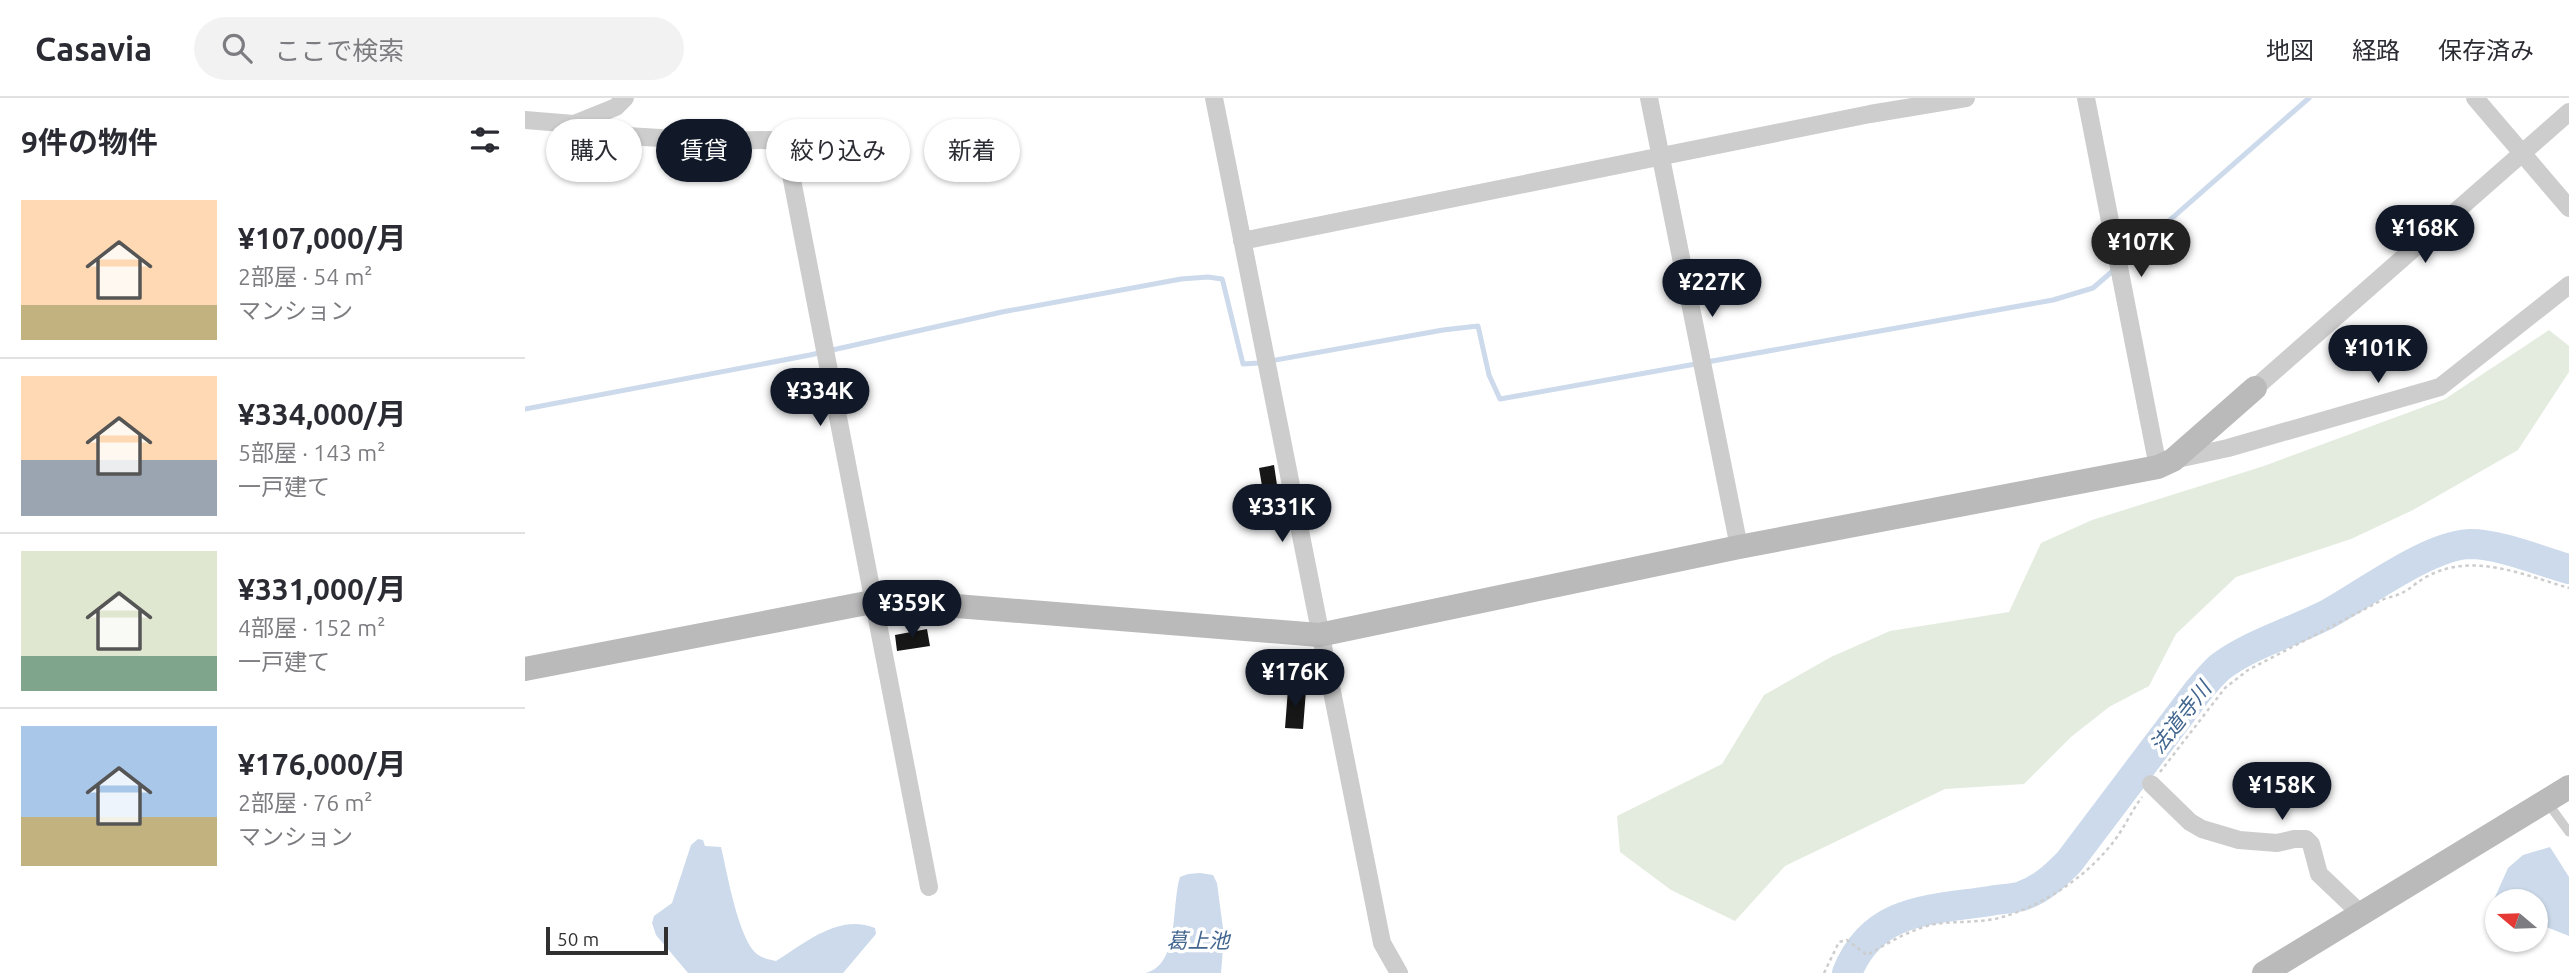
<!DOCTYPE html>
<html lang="ja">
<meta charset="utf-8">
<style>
body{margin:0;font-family:Ubuntu,"Noto Sans JP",sans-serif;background:#f2f2f3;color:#2b2b33;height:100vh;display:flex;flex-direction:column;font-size:26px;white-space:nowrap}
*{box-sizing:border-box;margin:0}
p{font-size:23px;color:#7c7c81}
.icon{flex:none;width:38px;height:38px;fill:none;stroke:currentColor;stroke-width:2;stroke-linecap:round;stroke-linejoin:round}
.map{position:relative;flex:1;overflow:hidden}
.drawer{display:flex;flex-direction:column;background:#fff;width:525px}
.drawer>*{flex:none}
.hud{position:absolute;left:21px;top:21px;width:665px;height:63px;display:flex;gap:14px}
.needle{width:46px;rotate:289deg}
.controls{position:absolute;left:1960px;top:791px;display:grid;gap:14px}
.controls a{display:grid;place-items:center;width:63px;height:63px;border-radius:50%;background:#fff;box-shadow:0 2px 5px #0004;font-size:35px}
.scale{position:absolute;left:21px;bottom:18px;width:122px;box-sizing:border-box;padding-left:7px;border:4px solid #303030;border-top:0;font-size:19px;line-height:24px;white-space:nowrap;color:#303030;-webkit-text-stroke:5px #fff;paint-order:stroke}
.price{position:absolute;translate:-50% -60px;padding:0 16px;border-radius:24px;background:#111827;color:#fff;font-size:23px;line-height:46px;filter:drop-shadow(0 2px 4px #0008)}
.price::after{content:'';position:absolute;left:50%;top:42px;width:21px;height:16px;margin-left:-10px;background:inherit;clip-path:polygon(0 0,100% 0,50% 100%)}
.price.on{background:#222;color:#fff}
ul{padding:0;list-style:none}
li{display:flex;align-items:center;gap:21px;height:175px;padding:0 21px}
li+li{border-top:2px solid #e1e1e2}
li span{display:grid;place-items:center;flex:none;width:196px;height:140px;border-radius:0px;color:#555}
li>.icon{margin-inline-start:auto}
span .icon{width:84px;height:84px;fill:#fffc;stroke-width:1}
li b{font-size:30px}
h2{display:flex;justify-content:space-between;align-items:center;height:84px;padding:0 21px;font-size:30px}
.tag{padding:0 24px;border-radius:32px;background:#fff;box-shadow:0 2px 5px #0004;font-size:24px;line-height:63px}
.tag.on{background:#111827;color:#fff}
header{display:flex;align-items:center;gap:42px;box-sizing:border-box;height:98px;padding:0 35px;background:#fff;border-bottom:2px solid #e1e1e2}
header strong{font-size:33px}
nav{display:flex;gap:38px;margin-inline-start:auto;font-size:24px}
.search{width:490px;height:63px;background:#f2f2f3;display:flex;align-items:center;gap:18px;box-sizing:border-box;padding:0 24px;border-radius:38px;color:#7c7c81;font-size:26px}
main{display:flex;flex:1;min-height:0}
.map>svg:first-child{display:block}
.green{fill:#e4ecdf}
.water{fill:#ccdaeb}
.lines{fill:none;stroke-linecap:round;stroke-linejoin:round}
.stream{stroke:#ccdaeb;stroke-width:5}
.river{stroke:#ccdaeb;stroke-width:30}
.building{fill:#171717}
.path{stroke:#cdcdcd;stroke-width:2.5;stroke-dasharray:3.5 3.5;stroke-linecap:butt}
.lane{stroke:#cdcdcd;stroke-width:9}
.street{stroke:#cdcdcd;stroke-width:18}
.secondary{stroke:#bababa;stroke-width:24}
.labels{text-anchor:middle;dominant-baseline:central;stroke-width:7;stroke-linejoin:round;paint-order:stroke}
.water-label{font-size:21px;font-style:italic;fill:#41658f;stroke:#fff}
</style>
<header>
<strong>Casavia</strong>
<div class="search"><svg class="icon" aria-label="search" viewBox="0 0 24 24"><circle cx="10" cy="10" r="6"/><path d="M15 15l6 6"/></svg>ここで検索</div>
<nav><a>地図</a><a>経路</a><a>保存済み</a></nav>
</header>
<main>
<section class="drawer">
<h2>9件の物件<svg class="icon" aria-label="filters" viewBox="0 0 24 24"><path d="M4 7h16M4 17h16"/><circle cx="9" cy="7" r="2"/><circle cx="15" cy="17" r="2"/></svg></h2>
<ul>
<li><span style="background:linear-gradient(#ffd9b3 75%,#c2b280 0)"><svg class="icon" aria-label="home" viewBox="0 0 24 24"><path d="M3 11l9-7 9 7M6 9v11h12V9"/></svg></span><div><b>¥107,000/月</b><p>2部屋 · 54 m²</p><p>マンション</p></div></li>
<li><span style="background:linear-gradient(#ffd9b3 60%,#9aa5b1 0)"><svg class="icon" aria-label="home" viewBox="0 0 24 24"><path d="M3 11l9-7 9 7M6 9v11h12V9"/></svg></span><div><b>¥334,000/月</b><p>5部屋 · 143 m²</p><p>一戸建て</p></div></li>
<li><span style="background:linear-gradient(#dfe7d0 75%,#7fa58c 0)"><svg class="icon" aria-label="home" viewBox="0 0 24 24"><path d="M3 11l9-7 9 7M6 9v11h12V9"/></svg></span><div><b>¥331,000/月</b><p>4部屋 · 152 m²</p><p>一戸建て</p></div></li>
<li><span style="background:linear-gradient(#a9c7e8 65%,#c2b280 0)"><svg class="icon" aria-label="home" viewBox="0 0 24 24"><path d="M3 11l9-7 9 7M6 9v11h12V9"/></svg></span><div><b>¥176,000/月</b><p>2部屋 · 76 m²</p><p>マンション</p></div></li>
</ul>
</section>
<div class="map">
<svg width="2044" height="875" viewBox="0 0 2044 875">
<rect width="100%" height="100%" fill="#fff"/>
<path class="green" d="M2024 232 2044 248V274L1993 352 1888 412 1826 441 1711 479 1651 536 1624 588 1584 609 1546 639 1499 686 1420 691 1260 768 1210 823 1146 792 1095 754 1092 718 1197 666 1239 597 1306 559 1365 533 1484 514 1516 445 1567 422 1739 368 1920 301Z"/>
<path class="water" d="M173 741 178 742 180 748 196 749C202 773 214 847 235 858 240 861 246 862 251 863 280 845 314 815 350 830L351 836 318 875H163L131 837 127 825 129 818 147 805 166 747Z
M2025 749 2044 779V838L2011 825V803H1972V809L1966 808 1983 770 1998 757Z
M675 775 688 777 692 785 699 838 696 875H620C655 868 646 807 655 779L663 776Z"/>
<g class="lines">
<path class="stream" d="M1597 164 1784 0
M0 311 285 257 477 214 656 181 683 179 697 181 698 184 718 266 734 265 918 232 953 228 964 277 975 301 1528 202 1568 190 1590 171"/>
<path class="river" d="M1322 875C1348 810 1405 812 1465 803 1475 801 1487 801 1497 798 1517 791 1530 778 1544 764L1673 593C1680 585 1687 576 1695 569 1726 546 1767 534 1801 517 1838 497 1904 447 1945 446 1975 446 2015 463 2044 471"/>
</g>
<path class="building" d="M749 367 754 400 730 404 728 390 737 388 734 370Z
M402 531 405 548 372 553 370 537Z
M763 591 781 592 778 631 760 630Z"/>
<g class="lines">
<path class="path" d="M1635 674 1700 590 1723 572 1861 500C1885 495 1884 488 1903 478 1948 454 1999 477 2044 490
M1299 875 1314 844 1322 842 1342 857C1363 845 1386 831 1410 826 1431 823 1453 825 1474 820 1519 808 1568 775 1594 736 1602 724 1608 711 1617 699"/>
<path class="lane" d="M2022 704 2044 734"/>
<path class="street" d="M689 0 857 845 874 875
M1124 0 1214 449
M1561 0 1633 369
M1950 0 2044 110
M0 22 49 26 91 9 100 0
M49 26 102 38 185 43 245 42 262 56 404 789
M717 143 1345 16 1441 0
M1730 290 2044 14
M1648 362 1703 350 1915 289 2044 187
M1626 686 1665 724 1677 731 1714 742 1752 745 1769 741H1781L1786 746 1794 776 1836 816"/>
<path class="secondary" d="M0 571 347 504 394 505 794 537 1214 449 1633 369 1648 362 1730 290
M1739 875 2044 689"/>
</g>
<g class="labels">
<g class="water-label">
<text transform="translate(1655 619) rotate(-52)">法道寺川</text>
<text x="673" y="842">葛上池</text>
</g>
</g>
</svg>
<div class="controls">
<a><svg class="needle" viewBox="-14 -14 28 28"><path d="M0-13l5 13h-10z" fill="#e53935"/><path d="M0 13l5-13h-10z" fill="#7c7c81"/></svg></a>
</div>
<div class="scale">50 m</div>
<b class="price" style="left:1900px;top:167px">¥168K</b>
<b class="price on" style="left:1616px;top:181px">¥107K</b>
<b class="price" style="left:1187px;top:221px">¥227K</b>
<b class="price" style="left:1853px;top:287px">¥101K</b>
<b class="price" style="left:295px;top:330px">¥334K</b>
<b class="price" style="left:757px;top:446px">¥331K</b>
<b class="price" style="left:387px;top:542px">¥359K</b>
<b class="price" style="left:770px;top:611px">¥176K</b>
<b class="price" style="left:1757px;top:724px">¥158K</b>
<div class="hud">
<a class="tag">購入</a>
<a class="tag on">賃貸</a>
<a class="tag">絞り込み</a>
<a class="tag">新着</a>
</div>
</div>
</main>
